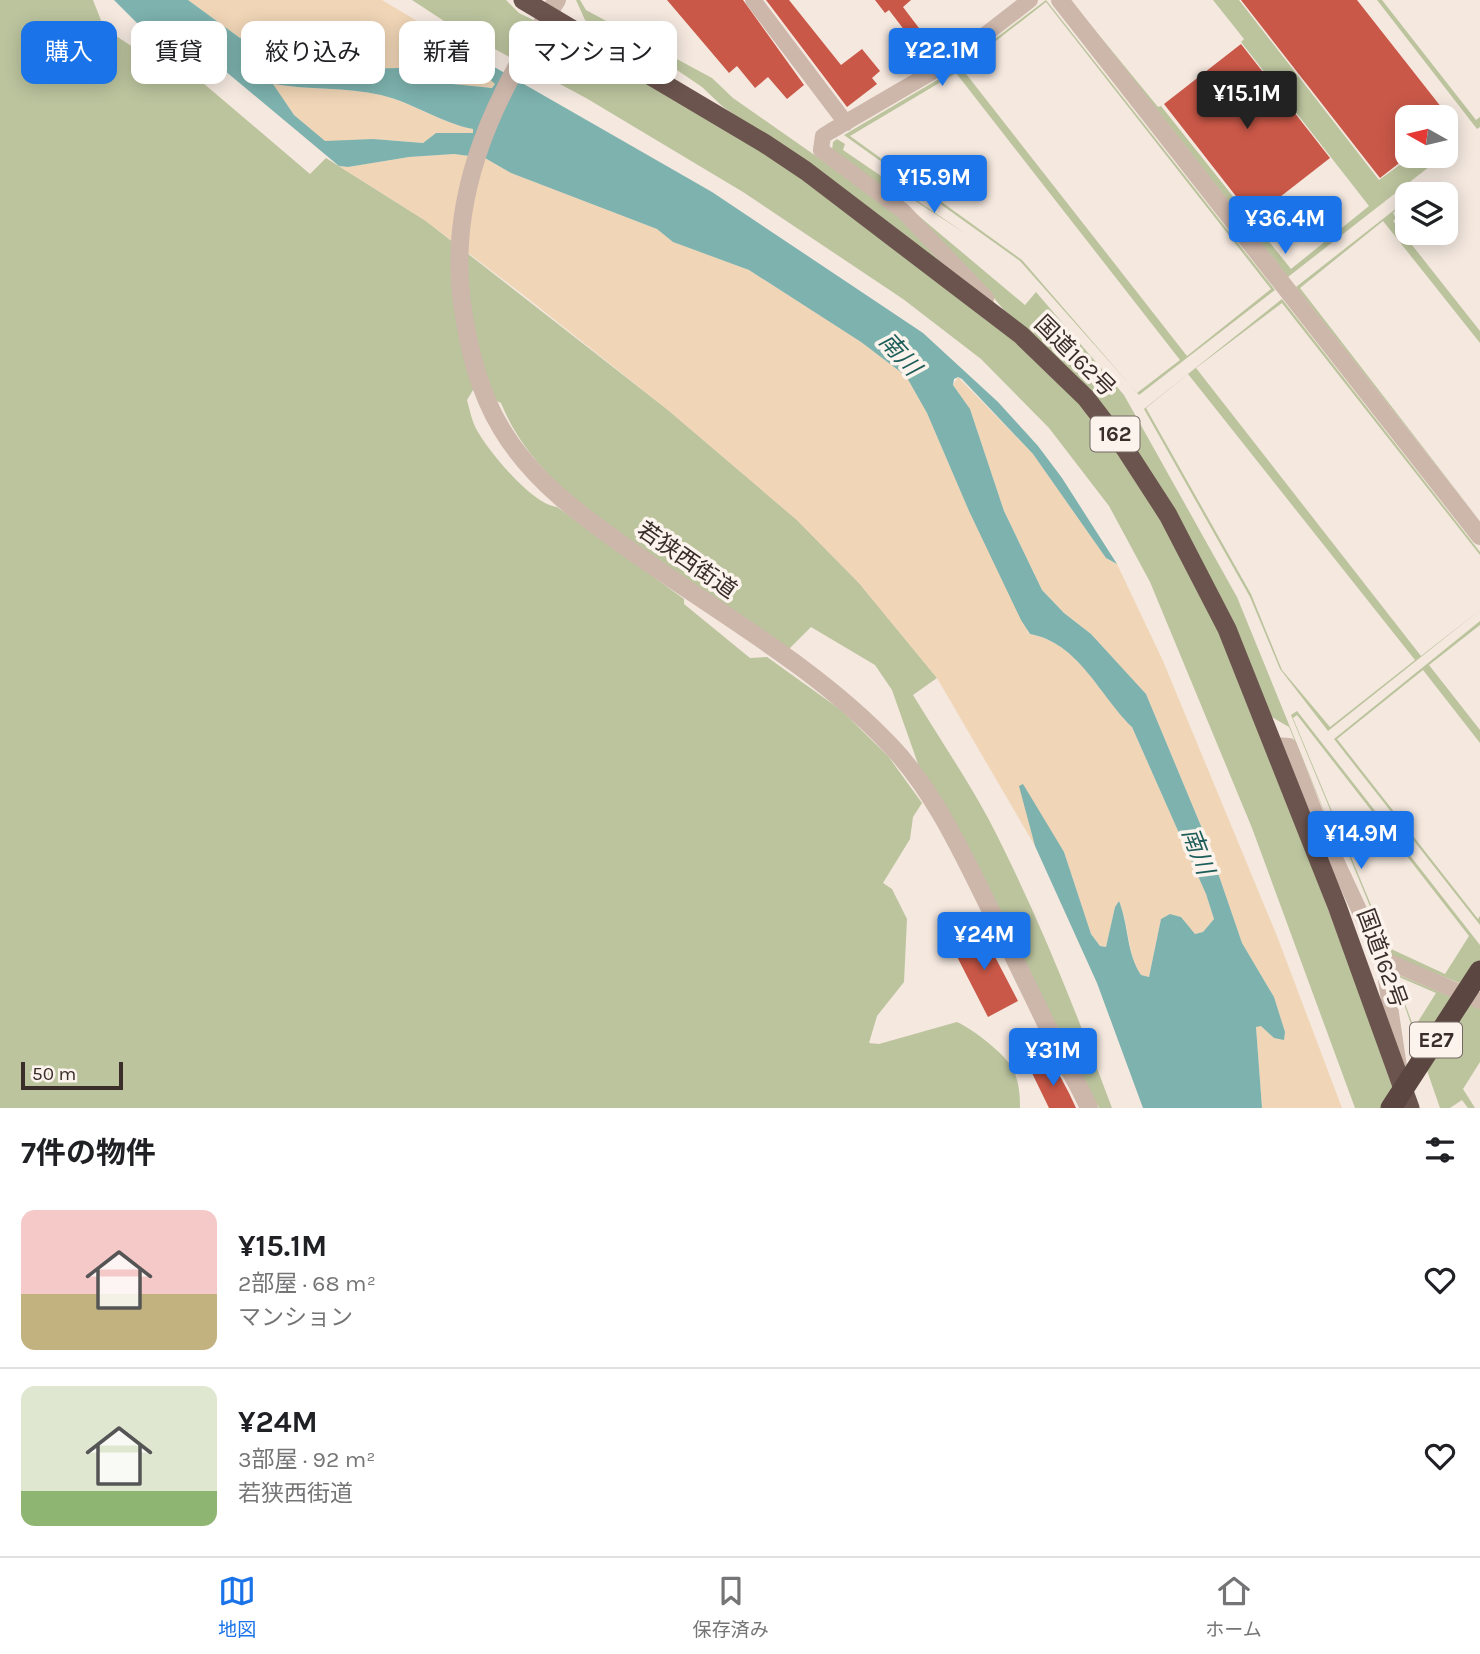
<!DOCTYPE html>
<html lang="ja">
<meta charset="utf-8">
<style>
body{margin:0;font-family:Karla,"Noto Sans JP",sans-serif;background:#f6f6f6;color:#202124;height:100vh;display:flex;flex-direction:column;font-size:26px;white-space:nowrap}
*{box-sizing:border-box;margin:0}
p{font-size:23px;color:#757577}
.icon{flex:none;width:38px;height:38px;fill:none;stroke:currentColor;stroke-width:2;stroke-linecap:round;stroke-linejoin:round}
.map{position:relative;height:1108px;overflow:hidden}
.details{display:flex;flex-direction:column;background:#fff;flex:1}
.details>*{flex:none}
.top-card{position:absolute;left:21px;top:21px;width:700px;height:63px;display:flex;gap:14px}
.needle{width:46px;rotate:278deg}
.controls{position:absolute;left:1395px;top:105px;display:grid;gap:14px}
.controls a{display:grid;place-items:center;width:63px;height:63px;border-radius:14px;background:#fff;box-shadow:0 4px 18px #0003;font-size:35px}
.scale{position:absolute;left:21px;bottom:18px;width:102px;box-sizing:border-box;padding-left:7px;border:4px solid #3a2d2a;border-top:0;font-size:19px;line-height:24px;white-space:nowrap;color:#3a2d2a;-webkit-text-stroke:5px #fbf3ec;paint-order:stroke}
.price{position:absolute;translate:-50% -60px;padding:0 16px;border-radius:7px;background:#1a73e8;color:#fff;font-size:23px;line-height:46px;filter:drop-shadow(0 2px 4px #0008)}
.price::after{content:'';position:absolute;left:50%;top:42px;width:21px;height:16px;margin-left:-10px;background:inherit;clip-path:polygon(0 0,100% 0,50% 100%)}
.price.active{background:#222;color:#fff}
ul{padding:0;list-style:none}
li{display:flex;align-items:center;gap:21px;height:175px;padding:0 21px}
li+li{border-top:2px solid #e0e0e0}
li span{display:grid;place-items:center;flex:none;width:196px;height:140px;border-radius:14px;color:#555}
li>.icon{margin-inline-start:auto}
span .icon{width:84px;height:84px;fill:#fffc;stroke-width:1}
li b{font-size:30px}
h2{display:flex;justify-content:space-between;align-items:center;height:84px;padding:0 21px;font-size:30px}
.pill{padding:0 24px;border-radius:14px;background:#fff;box-shadow:0 4px 18px #0003;font-size:24px;line-height:63px}
.pill.active{background:#1a73e8;color:#fff}
.tabs{display:flex;justify-content:space-around;align-items:center;height:98px;border-top:2px solid #e0e0e0;background:#fff;font-size:19px;color:#757577}
.tabs a{display:grid;justify-items:center;gap:4px}
.tabs .active{color:#1a73e8}
.map>svg:first-child{display:block}
.green{fill:#bcc49e;fill-rule:evenodd}
.sand{fill:#f0d5b6}
.water{fill:#7db2ae;fill-rule:evenodd}
.building{fill:#ca5848}
.lines{fill:none;stroke-linecap:round;stroke-linejoin:round}
.minor{stroke:#cdb6aa;stroke-width:16}
.tertiary{stroke:#cdb6aa;stroke-width:18}
.trunk{stroke:#6c544e;stroke-width:19}
.motorway{stroke:#5b4641;stroke-width:21}
.labels{text-anchor:middle;dominant-baseline:central;stroke-width:7;stroke-linejoin:round;paint-order:stroke}
.shield{fill:#fbf3ec;stroke:#746864;stroke-width:2}
.shield-label{font-size:21px;font-weight:bold;fill:#3a2d2a}
.street-label{font-size:23px;fill:#3a2d2a;stroke:#fbf3ec}
.water-label{font-size:24px;font-style:italic;fill:#1e5e5a;stroke:#fbf3ec}
</style>
<div class="map">
<svg width="1480" height="1108" viewBox="0 0 1480 1108">
<rect width="100%" height="100%" fill="#f4e8df"/>
<path class="green" d="M0 0H93L104 28 142 53 203 83 310 174 326 158 426 221 668 410 797 520 859 583 937 678 913 695C938 736 965 776 988 818 1037 912 1075 1009 1112 1108H1099L918 764 892 690 875 665 811 627 788 650C748 623 709 595 670 568 606 524 531 478 501 403L473 390 467 400C470 410 472 423 478 432 490 453 533 505 557 507L684 599V604L750 658 767 657 841 710 888 756 922 803 913 817 910 839 883 883 892 889 907 919 904 982 877 1016 869 1043 879 1044 957 1022C973 1029 1005 1054 1013 1069 1019 1082 1020 1094 1020 1108H0Z
M412 0H506L519 13 573 39 760 148 982 312 1081 401 1163 518 1234 660 1403 1108H1355L1252 828 1150 582 1109 506 1049 428 981 359 903 299 743 192 586 98 450 25Z
M576 0H580L586 10 712 78 733 98 903 217 969 285 722 106 702 87 677 70 652 60 585 20Z
M1046 0 1275 290 1139 395 1020 261 844 135 954 70ZM1046 2 1271 289 1187 356 963 70 969 62ZM956 73 1180 360 1137 393 1022 260 850 136Z
M1213 0H1239L1379 180 1412 156H1443L1288 277 1085 18 1158 107 1161 106 1291 269 1369 206 1241 42 1244 39Z
M1377 0H1382L1476 120 1480 117V127L1477 129Z
M837 139 845 144 843 150 966 234 906 195 880 187 832 151 833 142Z
M1407 200 1393 213 1396 218 1393 221 1480 331V343L1383 221 1300 288 1480 521 1296 287Z
M914 212 1025 305 1036 292 1124 395 1237 597 1343 857 1289 727 1270 716 1186 532 980 281Z
M1282 299 1480 552V555L1282 303 1196 368 1421 656 1480 610 1328 731 1280 669 1250 597 1144 409ZM1188 374 1415 660 1330 727 1282 670 1251 594 1146 408Z
M1480 621V625L1429 665 1480 730V743L1423 670 1337 739 1478 919 1480 916V925L1334 739Z
M1297 711 1480 945V991L1393 957 1388 950 1291 715ZM1297 715 1469 936 1445 974 1389 948 1293 718Z
M1399 975 1480 1009V1062L1463 1089 1475 1108H1468L1462 1100 1450 1108H1440L1395 978ZM1399 977 1436 993 1414 1028 1396 979Z"/>
<path class="sand" d="M188 0H382L482 60 480 71 495 84 493 88 443 83 399 68 357 69 318 62 240 38Z
M272 84C308 90 346 87 381 95 413 103 441 123 473 129L474 133H436L423 143 373 139 325 142 294 115Z
M454 154 485 158 511 173 657 229 673 242 749 270 861 342 906 376 927 413 969 511 1029 634C1080 643 1099 695 1132 727L1206 894 1214 919 1203 932 1195 934 1181 917 1170 914 1161 919 1149 977 1141 975C1126 952 1130 925 1119 901L1115 907 1106 947 1100 946 1091 934 1064 852 1020 786 1035 846 937 678 859 583 797 520 668 410 521 293 426 221 339 166 348 167 409 157Z
M958 377 1033 454 1106 558 1117 564 1163 661 1277 936 1342 1108H1262L1256 1026H1261L1274 1038 1284 1039 1285 1032 1274 997 1242 943 1206 838 1146 694 1091 634 1064 613 1042 590 1004 511 970 409 953 385Z"/>
<path class="water" d="M114 0H188L240 38 318 62 357 69 399 68 443 83 492 88 495 84 480 71 482 60 712 192 923 333 998 402 1038 446 1062 478 1117 564 1106 558 1033 454 962 379 958 377 954 379 953 385 970 409 1004 511 1042 590 1064 613 1091 634 1146 694 1206 838 1242 943 1274 997 1285 1032 1284 1040 1274 1038 1261 1026 1256 1027 1262 1108H1143L1097 983 1035 846 1019 786 1023 784 1064 852 1091 934 1100 946 1106 947 1115 907 1119 901C1129 926 1126 952 1141 975L1149 977 1161 919 1170 914 1181 917 1195 934 1203 932 1214 919 1206 894 1132 727C1099 695 1079 643 1030 634L1021 620 969 511 927 413 906 376 861 342 749 270 673 242 657 229 511 173 485 158 454 154 409 157 348 167 339 166 212 60 137 23ZM273 84C308 90 346 87 381 95 414 103 441 123 473 129V133H436L423 143 373 139 325 141 294 115Z"/>
<path class="building" d="M667 0H743L804 85 787 99 768 77 755 88 737 66 729 73Z
M766 0H789L841 65 862 49 880 71 872 78 877 84 847 107Z
M875 0H911L903 7 925 36 915 44 889 10 885 13Z
M1241 0H1357L1449 117H1407V157L1380 178Z
M1241 44 1330 158 1253 218 1164 104Z
M980 928 1018 1001 988 1017 950 943Z
M1053 1063 1069 1093 1076 1108H1049L1032 1073Z"/>
<g class="lines">
<path class="minor" d="M753 0 846 123
M985 306 986 298 903 211 821 150 823 136 831 131 951 61 1030 0
M1275 745 1289 746 1321 828 1380 955 1387 961 1480 1001
M1387 961 1386 980 1399 1067"/>
<path class="tertiary" d="M557 0C497 91 447 190 462 303 468 346 478 390 501 428 535 486 593 524 647 562 729 619 821 672 890 745 940 797 970 871 1003 935 1020 970 1037 1005 1054 1040 1065 1063 1079 1085 1089 1108
M1060 0 1480 536"/>
<path class="trunk" d="M523 0 764 143 806 171 1021 335 1086 398 1126 450 1168 515 1227 629 1337 906 1410 1108"/>
<path class="motorway" d="M1391 1108 1480 971"/>
</g>
<g class="labels">
<g class="shield">
<rect x="1090.5" y="416.5" width="49" height="35" rx="5"/>
<rect x="1410" y="1022.5" width="52" height="35" rx="5"/>
</g>
<g class="shield-label">
<text x="1115" y="434">162</text>
<text x="1436" y="1040">E27</text>
</g>
<g class="street-label">
<text transform="translate(1075 356) rotate(45)">国道162号</text>
<text transform="translate(687 560) rotate(35)">若狭西街道</text>
<text transform="translate(1382 958) rotate(70)">国道162号</text>
</g>
<g class="water-label">
<text transform="translate(900 354) rotate(48)">南川</text>
<text transform="translate(1198 851) rotate(69)">南川</text>
</g>
</g>
</svg>
<div class="controls">
<a><svg class="needle" viewBox="-14 -14 28 28"><path d="M0-13l5 13h-10z" fill="#e53935"/><path d="M0 13l5-13h-10z" fill="#757577"/></svg></a>
<a><svg class="icon" aria-label="layers" viewBox="0 0 24 24"><path d="M12 4l9 5-9 5-9-5zM3 14l9 5 9-5"/></svg></a>
</div>
<div class="scale">50 m</div>
<b class="price" style="left:942px;top:88px">¥22.1M</b>
<b class="price active" style="left:1247px;top:131px">¥15.1M</b>
<b class="price" style="left:934px;top:215px">¥15.9M</b>
<b class="price" style="left:1285px;top:256px">¥36.4M</b>
<b class="price" style="left:1361px;top:871px">¥14.9M</b>
<b class="price" style="left:984px;top:972px">¥24M</b>
<b class="price" style="left:1053px;top:1088px">¥31M</b>
<div class="top-card">
<a class="pill active">購入</a>
<a class="pill">賃貸</a>
<a class="pill">絞り込み</a>
<a class="pill">新着</a>
<a class="pill">マンション</a>
</div>
</div>
<section class="details">
<h2>7件の物件<svg class="icon" aria-label="filters" viewBox="0 0 24 24"><path d="M4 7h16M4 17h16"/><circle cx="9" cy="7" r="2"/><circle cx="15" cy="17" r="2"/></svg></h2>
<ul>
<li><span style="background:linear-gradient(#f6c9c9 60%,#c2b280 0)"><svg class="icon" aria-label="home" viewBox="0 0 24 24"><path d="M3 11l9-7 9 7M6 9v11h12V9"/></svg></span><div><b>¥15.1M</b><p>2部屋 · 68 m²</p><p>マンション</p></div><svg class="icon" aria-label="heart" viewBox="0 0 24 24"><path d="M12 20l-8-8c-3-5 5-10 8-4 3-6 11-1 8 4z"/></svg></li>
<li><span style="background:linear-gradient(#dfe7d0 75%,#8fb573 0)"><svg class="icon" aria-label="home" viewBox="0 0 24 24"><path d="M3 11l9-7 9 7M6 9v11h12V9"/></svg></span><div><b>¥24M</b><p>3部屋 · 92 m²</p><p>若狭西街道</p></div><svg class="icon" aria-label="heart" viewBox="0 0 24 24"><path d="M12 20l-8-8c-3-5 5-10 8-4 3-6 11-1 8 4z"/></svg></li>
</ul>
</section>
<nav class="tabs">
<a class="active"><svg class="icon" aria-label="map" viewBox="0 0 24 24"><path d="M3 6l6-2 6 2 6-2v14l-6 2-6-2-6 2zM9 4v14M15 6v14"/></svg>地図</a>
<a><svg class="icon" aria-label="saved" viewBox="0 0 24 24"><path d="M7 4h10v16l-5-4-5 4z"/></svg>保存済み</a>
<a><svg class="icon" aria-label="home" viewBox="0 0 24 24"><path d="M3 11l9-7 9 7M6 9v11h12V9"/></svg>ホーム</a>
</nav>
